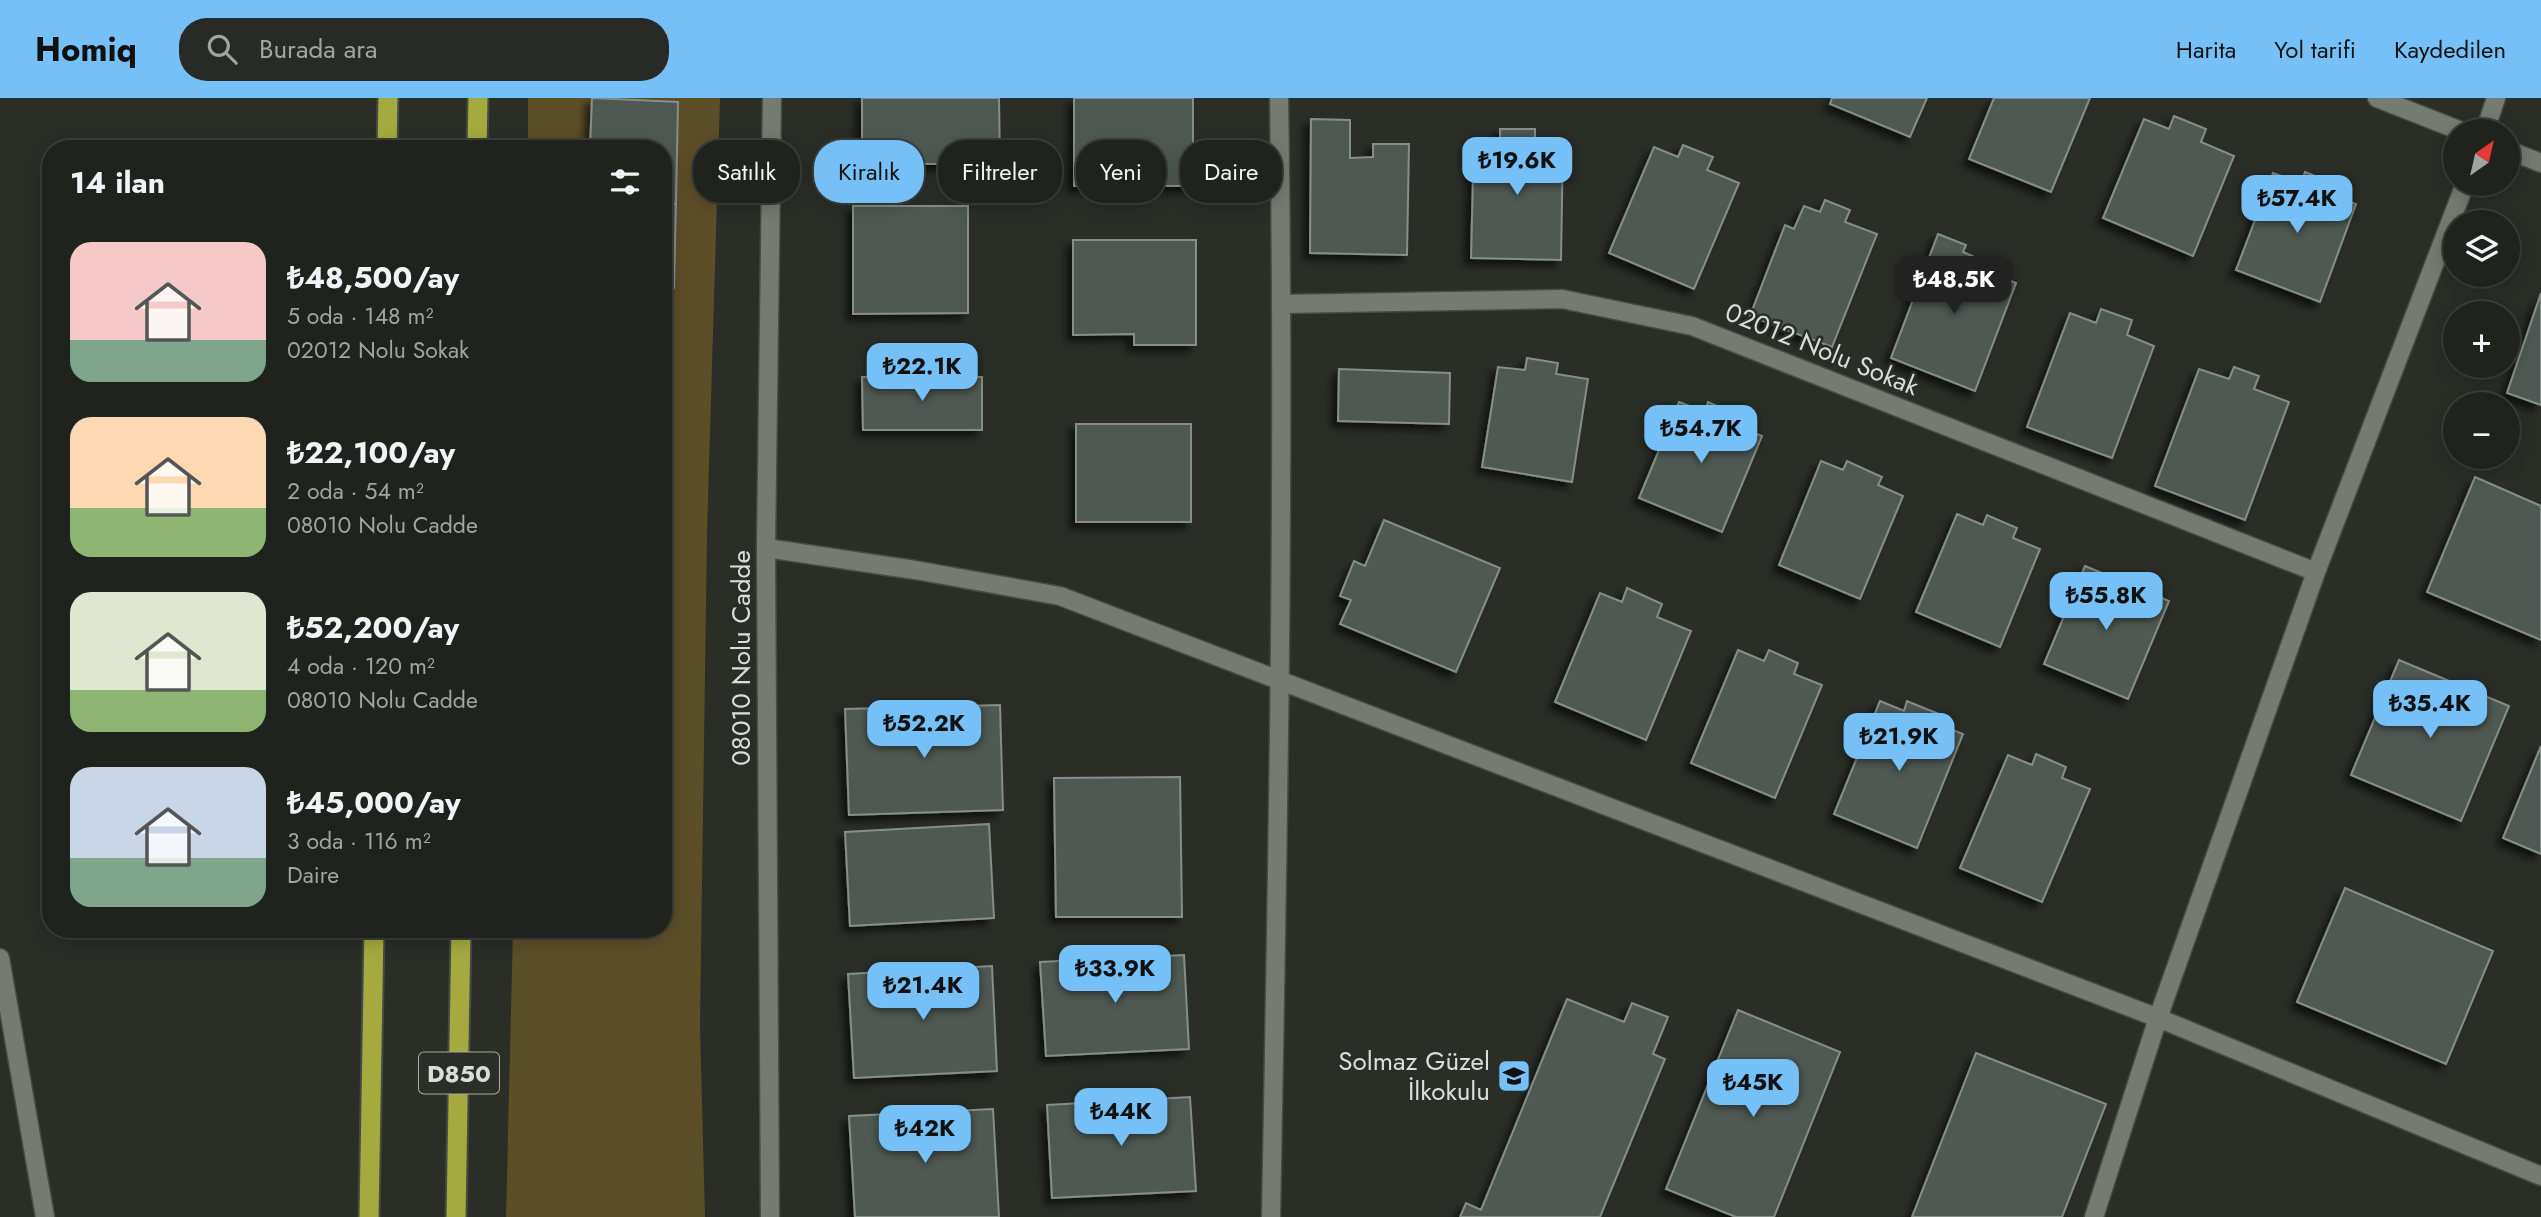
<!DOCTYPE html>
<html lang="tr">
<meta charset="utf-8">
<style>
body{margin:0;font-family:Jost,sans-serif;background:#282a26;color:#f1f3f6;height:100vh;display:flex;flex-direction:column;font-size:26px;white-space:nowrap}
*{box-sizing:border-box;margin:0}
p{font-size:23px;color:#a2a4a4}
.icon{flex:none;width:38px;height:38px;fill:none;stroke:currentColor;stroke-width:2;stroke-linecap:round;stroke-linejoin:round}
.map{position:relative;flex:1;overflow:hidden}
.details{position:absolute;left:42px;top:42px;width:630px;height:798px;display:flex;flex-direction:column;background:#20221d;border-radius:28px;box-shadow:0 4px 18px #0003,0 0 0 2px #3d3f3b}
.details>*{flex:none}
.top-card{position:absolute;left:693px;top:42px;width:665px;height:63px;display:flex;gap:14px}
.needle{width:46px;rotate:34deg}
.buttons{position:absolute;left:2443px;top:21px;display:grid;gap:14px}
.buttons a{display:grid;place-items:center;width:77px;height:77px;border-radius:50%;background:#20221d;box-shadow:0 4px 18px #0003,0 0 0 2px #3d3f3b;font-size:35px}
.price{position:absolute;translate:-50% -60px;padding:0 16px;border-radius:14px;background:#75c0f6;color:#111;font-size:23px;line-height:46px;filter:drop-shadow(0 2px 4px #0008)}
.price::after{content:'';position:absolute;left:50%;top:42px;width:21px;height:16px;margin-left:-10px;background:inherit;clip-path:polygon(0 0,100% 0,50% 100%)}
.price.active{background:#222;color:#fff}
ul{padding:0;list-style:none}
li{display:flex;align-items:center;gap:21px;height:175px;padding:0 28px}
li span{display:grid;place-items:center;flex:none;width:196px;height:140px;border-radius:21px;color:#555}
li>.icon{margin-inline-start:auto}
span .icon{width:84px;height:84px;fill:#fffc;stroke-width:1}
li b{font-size:30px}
h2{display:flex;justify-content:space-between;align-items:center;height:84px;padding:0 28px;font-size:30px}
.tag{padding:0 24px;border-radius:28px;background:#20221d;box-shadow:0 4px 18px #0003,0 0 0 2px #3d3f3b;font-size:24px;line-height:63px}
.tag.active{background:#75c0f6;color:#111}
header{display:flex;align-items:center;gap:42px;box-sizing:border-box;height:98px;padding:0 35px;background:#75c0f6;color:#111}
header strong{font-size:33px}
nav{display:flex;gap:38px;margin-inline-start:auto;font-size:24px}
.search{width:490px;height:63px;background:#282a26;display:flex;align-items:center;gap:18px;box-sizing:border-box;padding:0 24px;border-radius:28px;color:#a2a4a4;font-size:26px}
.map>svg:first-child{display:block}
.green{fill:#5c4e27}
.building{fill:#505953;stroke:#858f88;stroke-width:2;filter:url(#shadow)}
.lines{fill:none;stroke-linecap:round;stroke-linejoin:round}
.minor-casing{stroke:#464b43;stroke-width:21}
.tertiary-casing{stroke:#464b43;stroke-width:21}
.trunk-casing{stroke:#464b43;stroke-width:23}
.minor{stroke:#757b71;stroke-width:18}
.tertiary{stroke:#757b71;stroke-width:18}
.trunk{stroke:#a5aa3e;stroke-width:19}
.labels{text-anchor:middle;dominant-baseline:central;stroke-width:5;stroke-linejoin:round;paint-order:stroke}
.shield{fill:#2a2e27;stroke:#a5a9a3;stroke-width:2}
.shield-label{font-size:24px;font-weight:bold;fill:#daded8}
.street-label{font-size:26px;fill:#daded8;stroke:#2a2e27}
.poi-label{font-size:26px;fill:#daded8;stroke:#2a2e27;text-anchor:end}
</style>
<header>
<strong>Homiq</strong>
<div class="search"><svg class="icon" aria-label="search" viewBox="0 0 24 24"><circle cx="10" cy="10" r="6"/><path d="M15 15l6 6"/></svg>Burada ara</div>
<nav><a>Harita</a><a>Yol tarifi</a><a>Kaydedilen</a></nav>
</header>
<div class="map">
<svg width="2541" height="1119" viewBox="0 0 2541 1119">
<defs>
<filter id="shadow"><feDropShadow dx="-6" dy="6" stdDeviation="3.5" flood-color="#0009"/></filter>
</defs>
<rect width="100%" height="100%" fill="#2a2e27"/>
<path class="green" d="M528 0H720L707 435 700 927 705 1119H506L513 831H663V51H528Z"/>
<path class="building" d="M592 0 678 4 676 106H663V51H590Z
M862 0H999L1000 66H862Z
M1074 0H1193V88H1074Z
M1832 0H1927L1910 39 1830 6Z
M1994 0H2090L2051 94 1969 61Z
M2174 18 2206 31 2201 44 2234 58 2193 158 2103 120 2144 21 2169 31Z
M1311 21 1350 22V60L1373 59V46H1409L1407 157 1310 155Z
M1500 31H1535V42L1563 43 1561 162 1471 160 1474 41H1500Z
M1683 47 1713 59 1707 72 1739 85 1694 191 1609 155 1654 49 1678 59Z
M2305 74 2332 85 2328 96 2356 106 2320 204 2236 172 2273 75 2301 85Z
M1825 102 1850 112 1845 124 1877 136 1832 249 1750 218 1785 127 1794 131 1804 108 1820 114Z
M663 106H676L674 190H663Z
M853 108H968V215L853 216Z
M1938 136 1966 147 1963 154 1984 163 1981 171 2016 185 1975 293 1891 260Z
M1073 142H1196V247H1134V236L1073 237Z
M2541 195V307L2507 295Z
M2101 211 2132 222 2127 237 2154 248 2112 360 2027 329 2070 215 2096 225Z
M1527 260 1558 265 1556 276 1588 281 1572 384 1482 369 1498 269 1525 272Z
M2234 269 2259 278 2254 291 2289 304 2245 422 2155 388 2199 271 2229 281Z
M1339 271 1450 275 1449 326 1338 323Z
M862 279H982V332H863Z
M1679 304 1705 314 1708 304 1740 318 1736 327 1762 338 1722 434 1639 400Z
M1076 326H1191V424H1076Z
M1821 363 1843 372 1847 363 1882 379 1878 387 1903 398 1860 501 1779 467Z
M2475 379 2541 408V542L2427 494Z
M1957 416 1983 427 1987 417 2017 430 2013 440 2040 451 2000 549 1916 514Z
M1384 422 1500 470 1456 574 1340 526 1351 502 1340 498 1354 463 1365 468Z
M2085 468 2169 503 2128 601 2044 566Z
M1627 490 1662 506 1657 519 1691 533 1646 642 1555 604 1600 495 1622 504Z
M1738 552 1764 563 1769 552 1798 565 1794 576 1822 587 1775 700 1691 665Z
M2399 562 2509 608 2461 723 2351 677Z
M1880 603 1904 613 1907 603 1939 616 1935 625 1963 636 1917 750 1834 716Z
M1000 607 1003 712 849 717 845 611Z
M2541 648V756L2503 740Z
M2036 656 2066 669 2062 680 2090 691 2042 804 1960 770 2008 657 2032 667Z
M1180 679 1182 819H1056L1054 680Z
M989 726 994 820 850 828 845 734Z
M2345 790 2493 853 2446 966 2297 904Z
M1184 857 1189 951 1046 958 1040 864Z
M992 868 997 973 854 980 848 876Z
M1567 901 1624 924 1632 905 1668 919 1653 956 1665 961 1600 1119H1460L1466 1105 1481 1112Z
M1738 912 1840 954 1774 1119H1736L1666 1091Z
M1976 955 2106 1006 2062 1119H1912Z
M1190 999 1196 1093 1052 1100 1047 1007Z
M993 1011 999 1119H855L849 1018Z"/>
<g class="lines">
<defs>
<path id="minor" d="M2377 0 2461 33
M2485 33 2496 0
M2508 52 2541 65
M1282 206 1562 201 1692 228 2316 474
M766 450 915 472 1060 498 2158 920 2541 1078
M0 860 45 1119
M1271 1119C1278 746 1285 373 1279 0
M2094 1119 2158 920 2316 474 2465 86"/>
<path id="tertiary" d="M770 1119 766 450 772 0"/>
<path id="trunk" d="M387 51 388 0
M477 51 478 0
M369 1119 374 831
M456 1119 461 831"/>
</defs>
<use href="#minor" class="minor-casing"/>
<use href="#tertiary" class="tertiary-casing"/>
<use href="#trunk" class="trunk-casing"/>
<use href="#minor" class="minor"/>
<use href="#tertiary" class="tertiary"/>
<use href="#trunk" class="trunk"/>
</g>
<defs>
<symbol id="school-square" viewBox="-11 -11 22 22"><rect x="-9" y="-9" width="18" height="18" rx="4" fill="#75c0f6" stroke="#2a2e27"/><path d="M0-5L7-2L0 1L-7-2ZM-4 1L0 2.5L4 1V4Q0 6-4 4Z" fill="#111"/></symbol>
</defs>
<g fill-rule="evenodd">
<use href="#school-square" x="1495" y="959" width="38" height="38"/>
</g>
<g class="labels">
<rect class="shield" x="419" y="954.5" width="80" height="41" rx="5"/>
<g class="shield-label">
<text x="459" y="975">D850</text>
</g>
<g class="street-label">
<text transform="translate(1822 251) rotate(22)">02012 Nolu Sokak</text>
<text transform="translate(741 560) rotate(-90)">08010 Nolu Cadde</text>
</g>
<g class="poi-label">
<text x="1490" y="963">Solmaz Güzel<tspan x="1490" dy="30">İlkokulu</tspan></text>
</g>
</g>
</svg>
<div class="buttons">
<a><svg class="needle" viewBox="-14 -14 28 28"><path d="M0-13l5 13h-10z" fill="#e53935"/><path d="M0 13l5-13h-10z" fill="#a2a4a4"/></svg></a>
<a><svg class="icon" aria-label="layers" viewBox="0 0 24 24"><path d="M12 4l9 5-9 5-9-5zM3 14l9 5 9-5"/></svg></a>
<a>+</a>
<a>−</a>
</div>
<b class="price" style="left:1517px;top:99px">₺19.6K</b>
<b class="price" style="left:2297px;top:137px">₺57.4K</b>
<b class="price active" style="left:1954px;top:218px">₺48.5K</b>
<b class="price" style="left:922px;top:305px">₺22.1K</b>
<b class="price" style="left:1701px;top:367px">₺54.7K</b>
<b class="price" style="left:2106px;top:534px">₺55.8K</b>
<b class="price" style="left:2430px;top:642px">₺35.4K</b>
<b class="price" style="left:924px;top:662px">₺52.2K</b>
<b class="price" style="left:1899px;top:675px">₺21.9K</b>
<b class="price" style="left:1115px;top:907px">₺33.9K</b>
<b class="price" style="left:923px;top:924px">₺21.4K</b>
<b class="price" style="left:1753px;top:1021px">₺45K</b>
<b class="price" style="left:1121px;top:1050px">₺44K</b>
<b class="price" style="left:925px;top:1067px">₺42K</b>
<div class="top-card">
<a class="tag">Satılık</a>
<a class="tag active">Kiralık</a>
<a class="tag">Filtreler</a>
<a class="tag">Yeni</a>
<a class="tag">Daire</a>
</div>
<section class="details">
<h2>14 ilan<svg class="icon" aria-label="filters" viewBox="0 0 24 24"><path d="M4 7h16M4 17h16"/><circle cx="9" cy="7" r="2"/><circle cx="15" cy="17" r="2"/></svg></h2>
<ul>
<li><span style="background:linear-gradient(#f6c9c9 70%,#7fa58c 0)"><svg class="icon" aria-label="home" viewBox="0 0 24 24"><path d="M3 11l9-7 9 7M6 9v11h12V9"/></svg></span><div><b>₺48,500/ay</b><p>5 oda · 148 m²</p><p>02012 Nolu Sokak</p></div></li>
<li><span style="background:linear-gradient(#ffd9b3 65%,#8fb573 0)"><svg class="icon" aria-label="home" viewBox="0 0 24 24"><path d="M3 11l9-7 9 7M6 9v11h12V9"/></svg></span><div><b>₺22,100/ay</b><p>2 oda · 54 m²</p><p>08010 Nolu Cadde</p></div></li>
<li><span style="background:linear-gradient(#dfe7d0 70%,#8fb573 0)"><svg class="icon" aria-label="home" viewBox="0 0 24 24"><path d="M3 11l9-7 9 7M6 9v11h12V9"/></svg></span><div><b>₺52,200/ay</b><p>4 oda · 120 m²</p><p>08010 Nolu Cadde</p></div></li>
<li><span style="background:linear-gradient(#c9d6e8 65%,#7fa58c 0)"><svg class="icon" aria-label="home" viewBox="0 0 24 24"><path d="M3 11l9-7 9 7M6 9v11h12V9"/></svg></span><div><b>₺45,000/ay</b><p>3 oda · 116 m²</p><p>Daire</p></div></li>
</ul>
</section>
</div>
